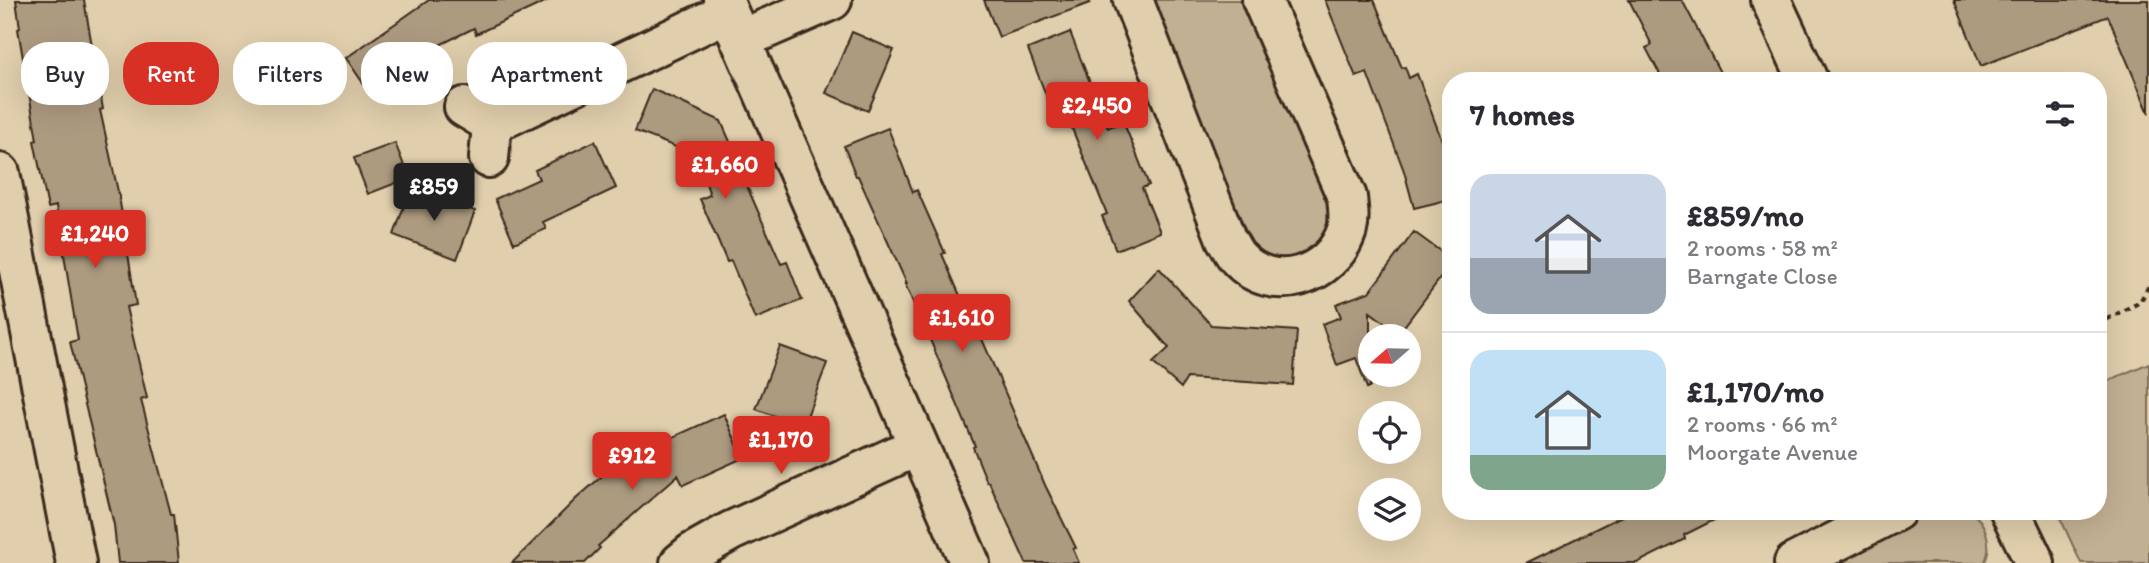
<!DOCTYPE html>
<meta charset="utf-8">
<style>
body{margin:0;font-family:Itim,sans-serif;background:#f7f7f7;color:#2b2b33;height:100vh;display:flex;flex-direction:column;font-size:26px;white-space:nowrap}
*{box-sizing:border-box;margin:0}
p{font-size:23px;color:#7c7c81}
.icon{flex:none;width:38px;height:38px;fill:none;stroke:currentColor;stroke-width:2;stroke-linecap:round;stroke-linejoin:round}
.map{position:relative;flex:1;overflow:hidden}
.sheet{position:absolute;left:1442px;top:72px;width:665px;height:448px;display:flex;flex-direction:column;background:#fff;border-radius:28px;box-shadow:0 7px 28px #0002}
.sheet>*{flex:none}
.guide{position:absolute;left:21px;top:42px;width:665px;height:63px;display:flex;gap:14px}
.needle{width:46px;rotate:250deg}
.fabs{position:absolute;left:1358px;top:324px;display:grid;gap:14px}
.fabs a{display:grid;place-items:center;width:63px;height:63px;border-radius:50%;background:#fff;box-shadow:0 7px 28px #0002;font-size:35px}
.price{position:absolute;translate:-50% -60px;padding:0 16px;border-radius:7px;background:#d93025;color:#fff;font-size:23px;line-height:46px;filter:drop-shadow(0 2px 4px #0008)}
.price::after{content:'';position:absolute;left:50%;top:42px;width:21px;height:16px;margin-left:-10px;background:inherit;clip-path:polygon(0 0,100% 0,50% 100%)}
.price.selected{background:#222;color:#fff}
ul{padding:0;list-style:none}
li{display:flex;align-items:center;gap:21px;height:175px;padding:0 28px}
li+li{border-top:2px solid #e1e1e2}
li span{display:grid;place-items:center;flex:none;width:196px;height:140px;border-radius:21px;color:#555}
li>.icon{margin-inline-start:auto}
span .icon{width:84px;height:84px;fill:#fffc;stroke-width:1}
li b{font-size:30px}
h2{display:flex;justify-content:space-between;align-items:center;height:84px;padding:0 28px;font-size:30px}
.pill{padding:0 24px;border-radius:28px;background:#fff;box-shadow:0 7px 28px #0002;font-size:24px;line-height:63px}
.pill.selected{background:#d93025;color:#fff}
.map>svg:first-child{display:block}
.green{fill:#c2b092;stroke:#7e6d58;stroke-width:2}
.building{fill:#ad9b80;stroke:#3b2a1e;stroke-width:2}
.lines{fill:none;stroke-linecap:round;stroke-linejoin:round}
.minor-casing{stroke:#3b2a1e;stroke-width:44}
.path{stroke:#3b2a1e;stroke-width:4.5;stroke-dasharray:5 5;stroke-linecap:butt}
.minor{stroke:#e0ceac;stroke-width:38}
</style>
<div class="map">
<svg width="2149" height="563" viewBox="0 0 2149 563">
<rect width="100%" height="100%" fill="#e0ceac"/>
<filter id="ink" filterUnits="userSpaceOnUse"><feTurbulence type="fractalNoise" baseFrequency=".0143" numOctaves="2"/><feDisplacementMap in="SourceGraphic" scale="14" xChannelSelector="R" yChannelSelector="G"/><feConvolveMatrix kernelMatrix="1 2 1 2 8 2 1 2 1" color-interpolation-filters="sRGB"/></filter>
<g filter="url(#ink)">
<path class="green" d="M1133 0H1262L1347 197 1341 243 1259 274Z
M2149 363V563H2081L2057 511H2098V385Z
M1919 511C1933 511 1951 508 1965 511 1986 516 1994 547 1984 563H1818Z"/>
<path class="building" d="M16 0H84L103 109 100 110 119 196 136 305 126 307 147 398 141 400 171 514H174L179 563H118L114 525 70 342 78 340 56 206 48 208 34 141 37 140 18 29 20 28Z
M429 0H549L476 34 474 28 363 83 346 58Z
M984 0H1089L1090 3 999 37Z
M1325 0H1374L1402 68 1405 67 1409 78 1417 74 1447 154 1451 169V199L1414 208 1404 171 1367 73 1356 77Z
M1629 0H1682L1724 80H1663L1646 48 1652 45Z
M1954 0H2149V113L2108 16 1981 66Z
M852 32 894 50 868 111 826 93Z
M1070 32 1108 128 1123 121 1149 185 1142 188 1160 232 1116 250 1102 216 1107 214 1064 109 1053 113 1028 49Z
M652 89 721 121 738 160 736 161 781 264 787 262 802 300 755 319 731 261 727 262 700 199 710 195 696 155 635 131Z
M888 128 913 192 917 190 945 253 942 254 970 319 973 318 1045 485 1076 548 1073 549 1079 563H1026L989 482H987L973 447 975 446 920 316H919L905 284H907L858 176H856L844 146Z
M595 141 616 188 543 222 546 229 514 243 495 199 539 179 535 170Z
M395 143 409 178 368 194 354 158Z
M411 186 475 211 457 259 394 235Z
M1414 232 1451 259V264L1399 333 1370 312V387L1367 388 1356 358 1337 365 1322 324 1341 317 1336 304 1369 292Z
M1159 268 1211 325 1297 331 1293 385 1187 378 1181 388 1153 363 1169 348 1129 301Z
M780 346 827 363 803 427 756 409Z
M724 414 743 458 683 485 678 475 598 546 600 548 585 563H512L576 499 618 462Z
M1632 511H1732L1684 535 1685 539 1637 563H1526Z"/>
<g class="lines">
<defs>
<path id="minor" d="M723 0 970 563
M1133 0 1226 239C1230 245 1233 253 1238 258 1272 296 1332 277 1347 230 1350 219 1348 208 1347 197L1262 0
M1771 0 1808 80
M740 40 832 0
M464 107 492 124 489 158
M492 124 728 12
M0 173 76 563
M2010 511 2035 563
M680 563 692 553 731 531 918 446
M1794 563 1896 511"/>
</defs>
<use href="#minor" class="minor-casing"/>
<path class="path" d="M2098 324 2140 302 2149 286"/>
<use href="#minor" class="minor"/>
</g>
</g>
</svg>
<div class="fabs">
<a><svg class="needle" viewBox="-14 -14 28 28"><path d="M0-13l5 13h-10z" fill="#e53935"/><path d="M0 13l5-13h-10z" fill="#7c7c81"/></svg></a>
<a><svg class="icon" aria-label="locate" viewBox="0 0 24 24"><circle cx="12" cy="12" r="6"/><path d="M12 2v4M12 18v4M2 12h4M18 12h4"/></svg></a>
<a><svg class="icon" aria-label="layers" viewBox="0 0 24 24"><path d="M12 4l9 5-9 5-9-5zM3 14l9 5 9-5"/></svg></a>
</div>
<b class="price" style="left:1097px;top:142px">£2,450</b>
<b class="price" style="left:725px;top:201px">£1,660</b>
<b class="price selected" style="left:434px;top:223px">£859</b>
<b class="price" style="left:95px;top:270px">£1,240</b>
<b class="price" style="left:962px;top:354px">£1,610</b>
<b class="price" style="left:781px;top:476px">£1,170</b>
<b class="price" style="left:632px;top:492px">£912</b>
<div class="guide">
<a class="pill">Buy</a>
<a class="pill selected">Rent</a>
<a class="pill">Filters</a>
<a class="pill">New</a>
<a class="pill">Apartment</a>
</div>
<section class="sheet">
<h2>7 homes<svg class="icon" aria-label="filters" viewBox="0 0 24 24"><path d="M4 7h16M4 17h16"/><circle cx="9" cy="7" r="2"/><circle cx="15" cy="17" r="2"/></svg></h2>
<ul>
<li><span style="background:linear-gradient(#c9d6e8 60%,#9aa5b1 0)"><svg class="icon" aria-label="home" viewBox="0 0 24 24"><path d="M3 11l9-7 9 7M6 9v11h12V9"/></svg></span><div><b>£859/mo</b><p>2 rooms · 58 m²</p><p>Barngate Close</p></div></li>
<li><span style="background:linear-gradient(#bfe0f5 75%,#7fa58c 0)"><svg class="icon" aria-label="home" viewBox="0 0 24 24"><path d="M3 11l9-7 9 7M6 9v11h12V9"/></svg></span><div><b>£1,170/mo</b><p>2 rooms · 66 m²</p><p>Moorgate Avenue</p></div></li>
</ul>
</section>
</div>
